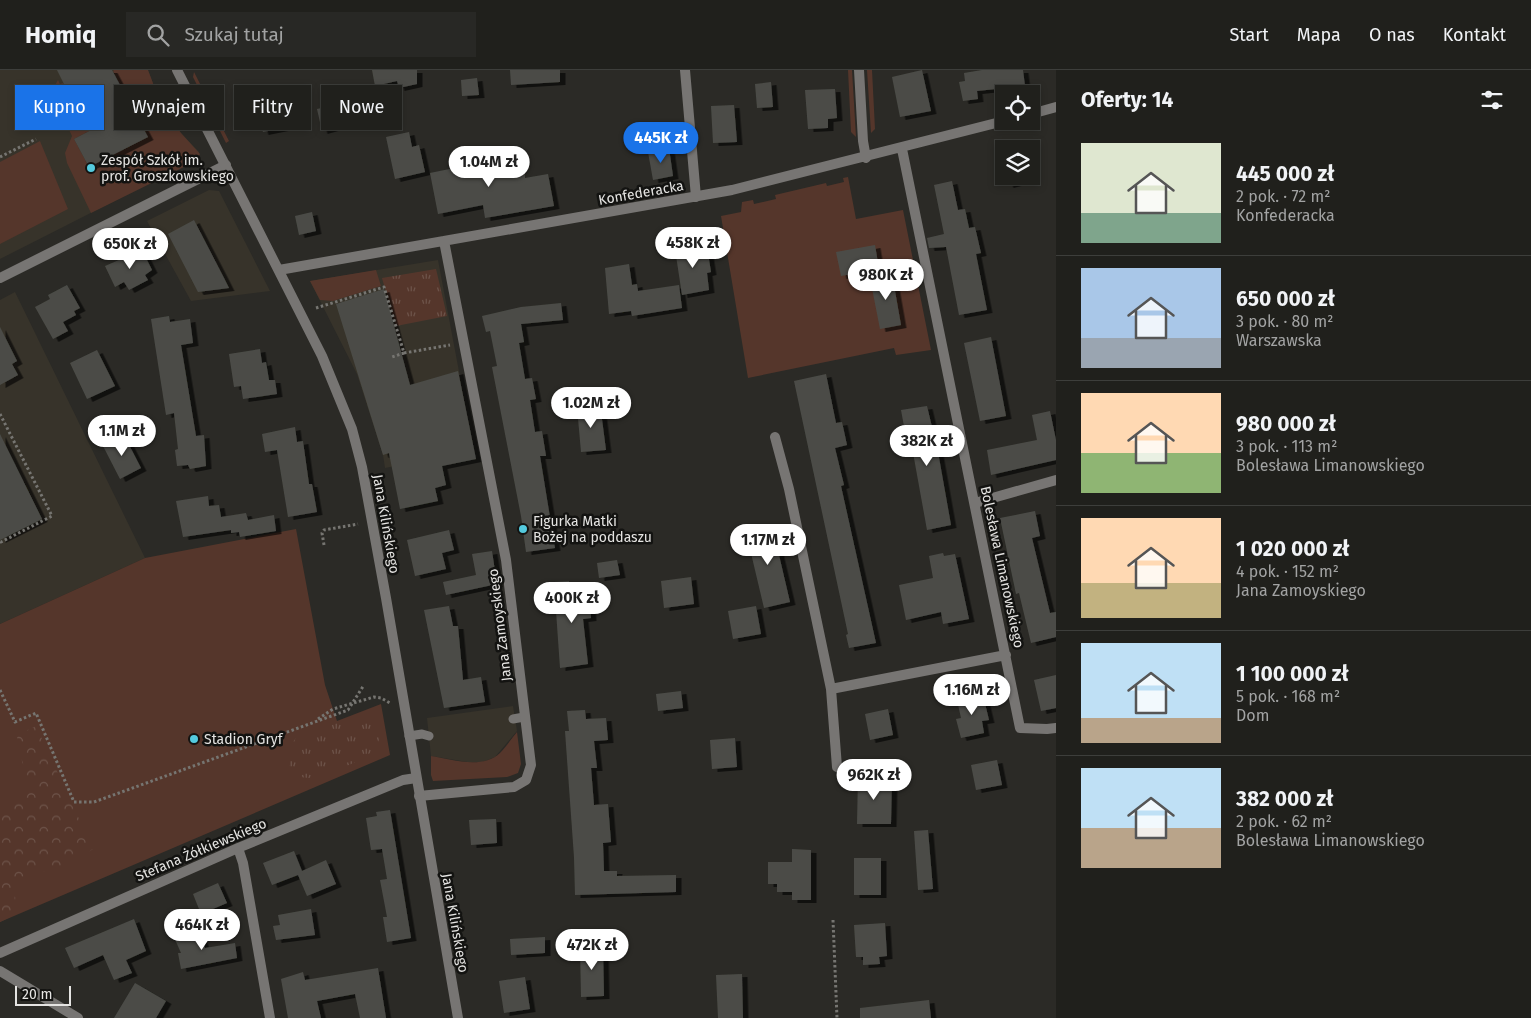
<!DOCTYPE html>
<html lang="pl">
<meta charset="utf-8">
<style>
body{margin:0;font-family:"Fira Sans",sans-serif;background:#282825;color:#f1f3f6;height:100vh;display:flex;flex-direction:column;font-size:19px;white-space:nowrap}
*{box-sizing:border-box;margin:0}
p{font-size:16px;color:#a2a3a3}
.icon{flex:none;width:28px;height:28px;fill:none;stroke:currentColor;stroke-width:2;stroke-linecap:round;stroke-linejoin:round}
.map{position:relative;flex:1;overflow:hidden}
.panel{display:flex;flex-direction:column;background:#20201c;width:475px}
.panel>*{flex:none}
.guide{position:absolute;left:15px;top:15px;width:475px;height:45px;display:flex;gap:10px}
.controls{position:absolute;left:995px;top:15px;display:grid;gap:10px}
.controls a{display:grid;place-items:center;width:45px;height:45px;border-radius:0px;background:#20201c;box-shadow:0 2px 8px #0003,0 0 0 1px #3d3e3b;font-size:25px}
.scale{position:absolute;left:15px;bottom:12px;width:56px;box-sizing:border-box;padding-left:5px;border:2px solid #e5e4e2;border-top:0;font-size:14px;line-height:18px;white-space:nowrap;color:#e5e4e2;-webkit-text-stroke:4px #131311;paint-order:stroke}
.price{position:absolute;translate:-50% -42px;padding:0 11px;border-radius:18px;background:#fff;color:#222;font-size:16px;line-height:32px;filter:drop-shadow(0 1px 2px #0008)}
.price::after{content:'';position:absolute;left:50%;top:30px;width:15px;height:11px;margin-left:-8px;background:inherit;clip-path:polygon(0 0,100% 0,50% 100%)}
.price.current{background:#1a73e8;color:#fff}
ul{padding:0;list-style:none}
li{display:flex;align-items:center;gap:15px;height:125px;padding:0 25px}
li+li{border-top:1px solid #3d3e3b}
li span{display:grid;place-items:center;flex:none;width:140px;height:100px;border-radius:0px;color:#555}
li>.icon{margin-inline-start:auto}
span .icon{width:60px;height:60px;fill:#fffc;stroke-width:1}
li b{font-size:21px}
h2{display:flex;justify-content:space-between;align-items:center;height:60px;padding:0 25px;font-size:21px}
.tag{padding:0 18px;border-radius:0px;background:#20201c;box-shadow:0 2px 8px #0003,0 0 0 1px #3d3e3b;font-size:18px;line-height:45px}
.tag.current{background:#1a73e8;color:#fff}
header{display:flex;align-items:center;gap:30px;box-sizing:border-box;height:70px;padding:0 25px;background:#20201c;border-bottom:1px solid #3d3e3b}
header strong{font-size:24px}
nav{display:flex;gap:28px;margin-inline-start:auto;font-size:18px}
.search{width:350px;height:45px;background:#282825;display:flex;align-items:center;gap:12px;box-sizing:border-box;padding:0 18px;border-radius:0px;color:#a2a3a3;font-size:19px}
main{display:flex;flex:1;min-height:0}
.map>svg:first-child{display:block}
.built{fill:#37332a}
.grass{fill:#55362b}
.forest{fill:url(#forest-crowns)}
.park{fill:url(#park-tufts)}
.building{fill:#4b4c47;filter:url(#shadow)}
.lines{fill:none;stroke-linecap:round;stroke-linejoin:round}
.path{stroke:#767571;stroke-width:3;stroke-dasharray:2.5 2.5;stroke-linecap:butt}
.service{stroke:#777573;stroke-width:9}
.minor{stroke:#777573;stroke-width:10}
.tertiary{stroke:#777573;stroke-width:10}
.poi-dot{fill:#54cade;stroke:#131311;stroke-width:2}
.labels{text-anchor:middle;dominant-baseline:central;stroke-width:5;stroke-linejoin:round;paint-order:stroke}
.poi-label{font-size:14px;fill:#e5e4e2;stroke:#131311;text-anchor:start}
.street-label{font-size:14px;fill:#e5e4e2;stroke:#131311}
</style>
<header>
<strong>Homiq</strong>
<div class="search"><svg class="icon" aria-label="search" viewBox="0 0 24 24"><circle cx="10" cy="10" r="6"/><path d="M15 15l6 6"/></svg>Szukaj tutaj</div>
<nav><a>Start</a><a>Mapa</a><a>O nas</a><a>Kontakt</a></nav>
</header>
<main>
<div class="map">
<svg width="1056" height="948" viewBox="0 0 1056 948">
<defs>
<pattern id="forest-crowns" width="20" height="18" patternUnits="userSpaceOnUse" patternTransform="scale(1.25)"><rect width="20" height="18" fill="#55362b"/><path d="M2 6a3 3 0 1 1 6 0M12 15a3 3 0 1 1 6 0" fill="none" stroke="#6d5349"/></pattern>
<pattern id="park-tufts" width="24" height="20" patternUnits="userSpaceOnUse" patternTransform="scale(1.25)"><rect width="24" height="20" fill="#55362b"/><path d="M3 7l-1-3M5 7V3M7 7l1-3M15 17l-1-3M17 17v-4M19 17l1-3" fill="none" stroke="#6d5349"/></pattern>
<filter id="shadow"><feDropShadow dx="5.5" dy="3" stdDeviation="0" flood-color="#0009"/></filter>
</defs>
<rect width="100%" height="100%" fill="#2b2a26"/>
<path class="built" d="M0 0H148L162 37 181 63 199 82V88L0 189Z
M209 120 219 121 270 221 191 231 147 151Z
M438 190 470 360 450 385 385 398 383 385 357 304 310 211Z
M15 222 145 488 0 554V230Z
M513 636 517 661 495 687 483 692H467L431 686 427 648Z"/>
<path class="grass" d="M114 0H148L162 37 181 63 200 84 196 91 91 143 67 93 65 83 72 66 51 22 58 10 60 14 63 13 68 22 83 15 103 54 74 69 89 97 148 67 113 1Z
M848 0H852L856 67 851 62Z
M867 0H872L875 59 871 63Z
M194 2 229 71 226 73 193 7Z
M40 71 68 139 0 174V92Z
M848 107 856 149 903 140 931 280 896 285 894 278 748 308 721 146 741 142 742 132 753 130 754 134 776 129 775 125 826 113 827 116 844 112 843 108Z
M376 200 381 216 333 231 320 230 310 211Z
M296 459 325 615 337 651 381 634 390 685 0 852V554L145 488Z
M517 662 521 694 518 703 507 707 433 711 431 705V686C451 689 482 700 500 683 506 677 511 669 517 662Z"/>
<path class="forest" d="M36 656 93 779 59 802 39 801 14 821 18 843 0 852V745L2 741 21 730 29 716C25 698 18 683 17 665Z"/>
<path class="park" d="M436 199 447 246 396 256 382 208Z
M353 647C363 648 372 649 377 659 391 689 328 701 309 708L300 707 290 699 287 679 297 667Z"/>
<path class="building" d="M57 0H112L148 67 89 97 74 69 103 54 83 15 68 22Z
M372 0H417V14L399 18 397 11 375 16Z
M510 0H560V12L511 15Z
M922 0 931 41 900 47 892 7Z
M982 0H1023L1025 16 977 21 978 29 963 31 959 12 965 11 964 3Z
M477 8 479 25 462 26 461 10Z
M771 12 773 37 757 38 755 14Z
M835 19 837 48 828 49V58L808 59 805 20Z
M281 25 288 57 263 62 254 31Z
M336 35 340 56 322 61 317 39Z
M734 35 737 72 713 73 711 36Z
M409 62 412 77 419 75 425 102 395 109 386 67Z
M489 77 492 92 496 91 499 108 525 104V108L548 104 554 136 485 148 483 135 438 144 430 103 469 95 467 80Z
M669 78 673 106 653 110 648 82Z
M1005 106H1027L1028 110 1008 115Z
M952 111 958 140 965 139 969 158 975 157 981 183 976 184 987 240 959 245 946 177 929 178 927 168 944 164 934 115Z
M312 142 316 161 299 165 295 146Z
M194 150 224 208 229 218 198 222 168 164Z
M875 175 879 199 841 206 836 182Z
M693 176V179L707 177 711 202 707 203 709 220 682 225 675 179Z
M142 180 152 200 145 205 148 210 129 220 124 212 115 217 105 196Z
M629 194 632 215 637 214 638 221 679 215 682 238 632 246 631 241 609 244 605 198Z
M892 204 901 255 880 259 870 208Z
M67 215 80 238 74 241 76 245 63 252 68 261 53 269 35 237 50 229 48 225Z
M384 219 410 315 458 301 476 389 442 396 446 415 435 418 438 431 400 439 389 383 383 385 336 234Z
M561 233 563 250 521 254 524 272 519 273 525 309 532 308 536 329 530 330 535 362 542 361 546 386H540L555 478 526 482 521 446 492 297 497 296 490 261 486 262 482 246 521 237Z
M169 246 170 252 190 249 193 273 181 275 196 366 204 365 206 396 190 399 188 395 177 396 175 380 178 379 174 343 166 345 151 249Z
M0 257 17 291 12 294 18 305 0 315Z
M991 267 1006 346 980 351 964 273Z
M260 279 262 293 266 292 269 310H275L277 324 243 329 241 316 234 317 229 284Z
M97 280 115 316 87 329 70 293Z
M826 304 836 353 842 352 847 375 835 378 844 415 841 416 876 573 849 578 846 565 848 564 794 311Z
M600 334 606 380 581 382 577 337Z
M927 336 938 382 951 455 927 460 910 366 906 367 901 340Z
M1050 341 1056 370V390L991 405 987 380 1037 370 1032 345Z
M295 357 297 372 303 371 309 414H312L317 442 288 447 277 380 265 382 262 364Z
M0 364 42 449 0 470Z
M124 365 141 398 120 409 103 376Z
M208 426 209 436 219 435 221 447 246 443 248 450 274 445 276 461 240 467 239 462 231 463V460L183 467 176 431Z
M1035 441 1040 466 1032 468 1050 543 1056 542V567L1031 573 1019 523 1016 524 1000 448Z
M776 456 779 485 790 532 764 538 746 462Z
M449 460 454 480 442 483 446 499 415 506 407 470Z
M492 481 497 514 446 525 443 512 476 505 472 484Z
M943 483 944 486 955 484 969 549 943 554 941 542 906 550 899 515 933 508 929 486Z
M617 490 620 505 599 508 597 493Z
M691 507 694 534 664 538 661 511Z
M569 511V521L589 520 591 548 583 549 588 594 560 598 554 512Z
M449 536 453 556H458L463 610 481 607 485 632 444 638 424 540Z
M756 536 761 564 733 569 728 541Z
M1056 605V638L1041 641 1034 610Z
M681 621 683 638 658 641 656 624Z
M983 625 989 650 982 651 984 663 961 668 956 649 961 648 957 630Z
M888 639 893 665 870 670 865 644Z
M585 640 586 649 606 648 608 670 594 671 597 698H591L594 735 608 734 611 772 603 773 604 801H617V806L676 805V822L575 825 574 787 565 661H569L567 641Z
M735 668 737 697 712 699 710 670Z
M997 690 1002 715 976 720 971 695Z
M858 707 892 708 891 754H857Z
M390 740 411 868 387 872 383 847H387L380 810 387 809 382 779 371 780 366 748 377 746 376 742Z
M496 749 497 773 471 775 469 750Z
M928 760 933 819 918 820 914 761Z
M792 779 811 780V830H792V822H777V814H768V792H792Z
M294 781 302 801 326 790 336 814 307 826 298 805 272 815 263 793Z
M854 788H881V825H854Z
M218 813 227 833 201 844 193 824Z
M311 839 315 865 276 870 273 856 280 855 278 845Z
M134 849 146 881 126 890 132 903 114 910 103 885 74 898 65 878Z
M885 853 887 886 879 887 880 894 863 895V887H856L854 855Z
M198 860 205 878 235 873 237 888 181 899 178 883H181L174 867Z
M545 867V883L511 885 510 869Z
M580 876H603L604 926 581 927Z
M378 898 386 948H360L355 924 317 931 321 948H288L281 909 303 902 305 910Z
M742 904 743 948H718L716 905Z
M525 907 530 939 504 943 499 911Z
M135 913 166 931 156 948H114Z
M929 930 931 948H860V938Z"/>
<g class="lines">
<path class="path" d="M0 87 36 69
M316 238 384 217 404 283 392 287
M404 283 450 275
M0 344 52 446 1 472 0 469
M324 475 322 463 324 460 358 454
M0 620 15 652 36 643 74 732H94L348 640 364 615
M318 649 333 639 374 627 381 628 390 633
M833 850 837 948"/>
<path class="service" d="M513 649 524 647
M409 666 422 664 429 666"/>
<path class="minor" d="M685 0 696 127
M859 0 863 71 866 88
M1031 44 1056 37
M902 79 1020 658 1047 659 1056 658
M279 200 732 120 1004 51
M0 208 226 95
M775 367 789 419 831 619 837 697
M975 433 1056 410
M831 619 1006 585
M419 726 514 717 526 710 531 695 506 490 444 171
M238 778 243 793 270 948
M0 883 238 778 403 710 416 708
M0 901 78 948"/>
<path class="tertiary" d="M177 0 322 286 352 359 362 397 386 528 458 948"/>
</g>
<g class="poi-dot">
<circle cx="91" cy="98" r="5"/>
<circle cx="523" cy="459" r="5"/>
<circle cx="194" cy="669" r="5"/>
</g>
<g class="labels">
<g class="poi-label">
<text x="101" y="90">Zespół Szkół im.<tspan x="101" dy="16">prof. Groszkowskiego</tspan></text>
<text x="533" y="451">Figurka Matki<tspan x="533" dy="16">Bożej na poddaszu</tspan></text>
<text x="204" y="669">Stadion Gryf</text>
</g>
<g class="street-label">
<text transform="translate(641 123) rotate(-10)">Konfederacka</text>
<text transform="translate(386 454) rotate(80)">Jana Kilińskiego</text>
<text transform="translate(1002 497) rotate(78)">Bolesława Limanowskiego</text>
<text transform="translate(500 555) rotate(-97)">Jana Zamoyskiego</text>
<text transform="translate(201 780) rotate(-23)">Stefana Żółkiewskiego</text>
<text transform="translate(455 853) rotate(80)">Jana Kilińskiego</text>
</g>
</g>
</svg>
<div class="controls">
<a><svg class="icon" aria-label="locate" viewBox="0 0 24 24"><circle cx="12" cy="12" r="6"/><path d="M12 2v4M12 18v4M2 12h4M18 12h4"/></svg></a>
<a><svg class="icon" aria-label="layers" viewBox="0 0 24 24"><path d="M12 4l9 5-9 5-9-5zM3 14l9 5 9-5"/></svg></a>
</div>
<div class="scale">20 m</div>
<b class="price current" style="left:661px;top:94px">445K zł</b>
<b class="price" style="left:489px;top:118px">1.04M zł</b>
<b class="price" style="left:693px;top:199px">458K zł</b>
<b class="price" style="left:130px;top:200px">650K zł</b>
<b class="price" style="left:886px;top:231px">980K zł</b>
<b class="price" style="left:591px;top:359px">1.02M zł</b>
<b class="price" style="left:122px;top:387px">1.1M zł</b>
<b class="price" style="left:927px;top:397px">382K zł</b>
<b class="price" style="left:768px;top:496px">1.17M zł</b>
<b class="price" style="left:572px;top:554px">400K zł</b>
<b class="price" style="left:972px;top:646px">1.16M zł</b>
<b class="price" style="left:874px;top:731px">962K zł</b>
<b class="price" style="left:202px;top:881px">464K zł</b>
<b class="price" style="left:592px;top:901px">472K zł</b>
<div class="guide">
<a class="tag current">Kupno</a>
<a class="tag">Wynajem</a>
<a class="tag">Filtry</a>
<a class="tag">Nowe</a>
</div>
</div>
<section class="panel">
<h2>Oferty: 14<svg class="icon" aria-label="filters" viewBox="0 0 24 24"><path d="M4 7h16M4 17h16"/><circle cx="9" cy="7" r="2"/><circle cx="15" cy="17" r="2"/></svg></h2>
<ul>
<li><span style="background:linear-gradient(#dfe7d0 70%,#7fa58c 0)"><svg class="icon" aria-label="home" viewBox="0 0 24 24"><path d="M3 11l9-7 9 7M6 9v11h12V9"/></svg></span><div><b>445 000 zł</b><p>2 pok. · 72 m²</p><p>Konfederacka</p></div></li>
<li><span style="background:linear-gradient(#a9c7e8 70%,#9aa5b1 0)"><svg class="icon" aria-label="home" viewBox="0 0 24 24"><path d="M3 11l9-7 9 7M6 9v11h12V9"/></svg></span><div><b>650 000 zł</b><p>3 pok. · 80 m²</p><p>Warszawska</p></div></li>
<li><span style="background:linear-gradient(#ffd9b3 60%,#8fb573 0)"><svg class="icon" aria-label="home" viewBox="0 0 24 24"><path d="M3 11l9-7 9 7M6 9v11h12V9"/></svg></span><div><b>980 000 zł</b><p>3 pok. · 113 m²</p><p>Bolesława Limanowskiego</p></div></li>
<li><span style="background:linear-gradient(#ffd9b3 65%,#c2b280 0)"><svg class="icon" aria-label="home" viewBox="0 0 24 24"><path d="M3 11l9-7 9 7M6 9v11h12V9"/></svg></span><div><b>1 020 000 zł</b><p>4 pok. · 152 m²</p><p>Jana Zamoyskiego</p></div></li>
<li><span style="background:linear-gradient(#bfe0f5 75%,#b9a48a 0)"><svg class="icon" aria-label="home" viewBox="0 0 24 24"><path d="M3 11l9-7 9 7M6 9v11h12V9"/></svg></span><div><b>1 100 000 zł</b><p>5 pok. · 168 m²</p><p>Dom</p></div></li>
<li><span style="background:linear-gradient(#bfe0f5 60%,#b9a48a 0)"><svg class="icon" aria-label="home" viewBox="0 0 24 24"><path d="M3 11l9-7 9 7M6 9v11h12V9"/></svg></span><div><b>382 000 zł</b><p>2 pok. · 62 m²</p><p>Bolesława Limanowskiego</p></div></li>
</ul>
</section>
</main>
